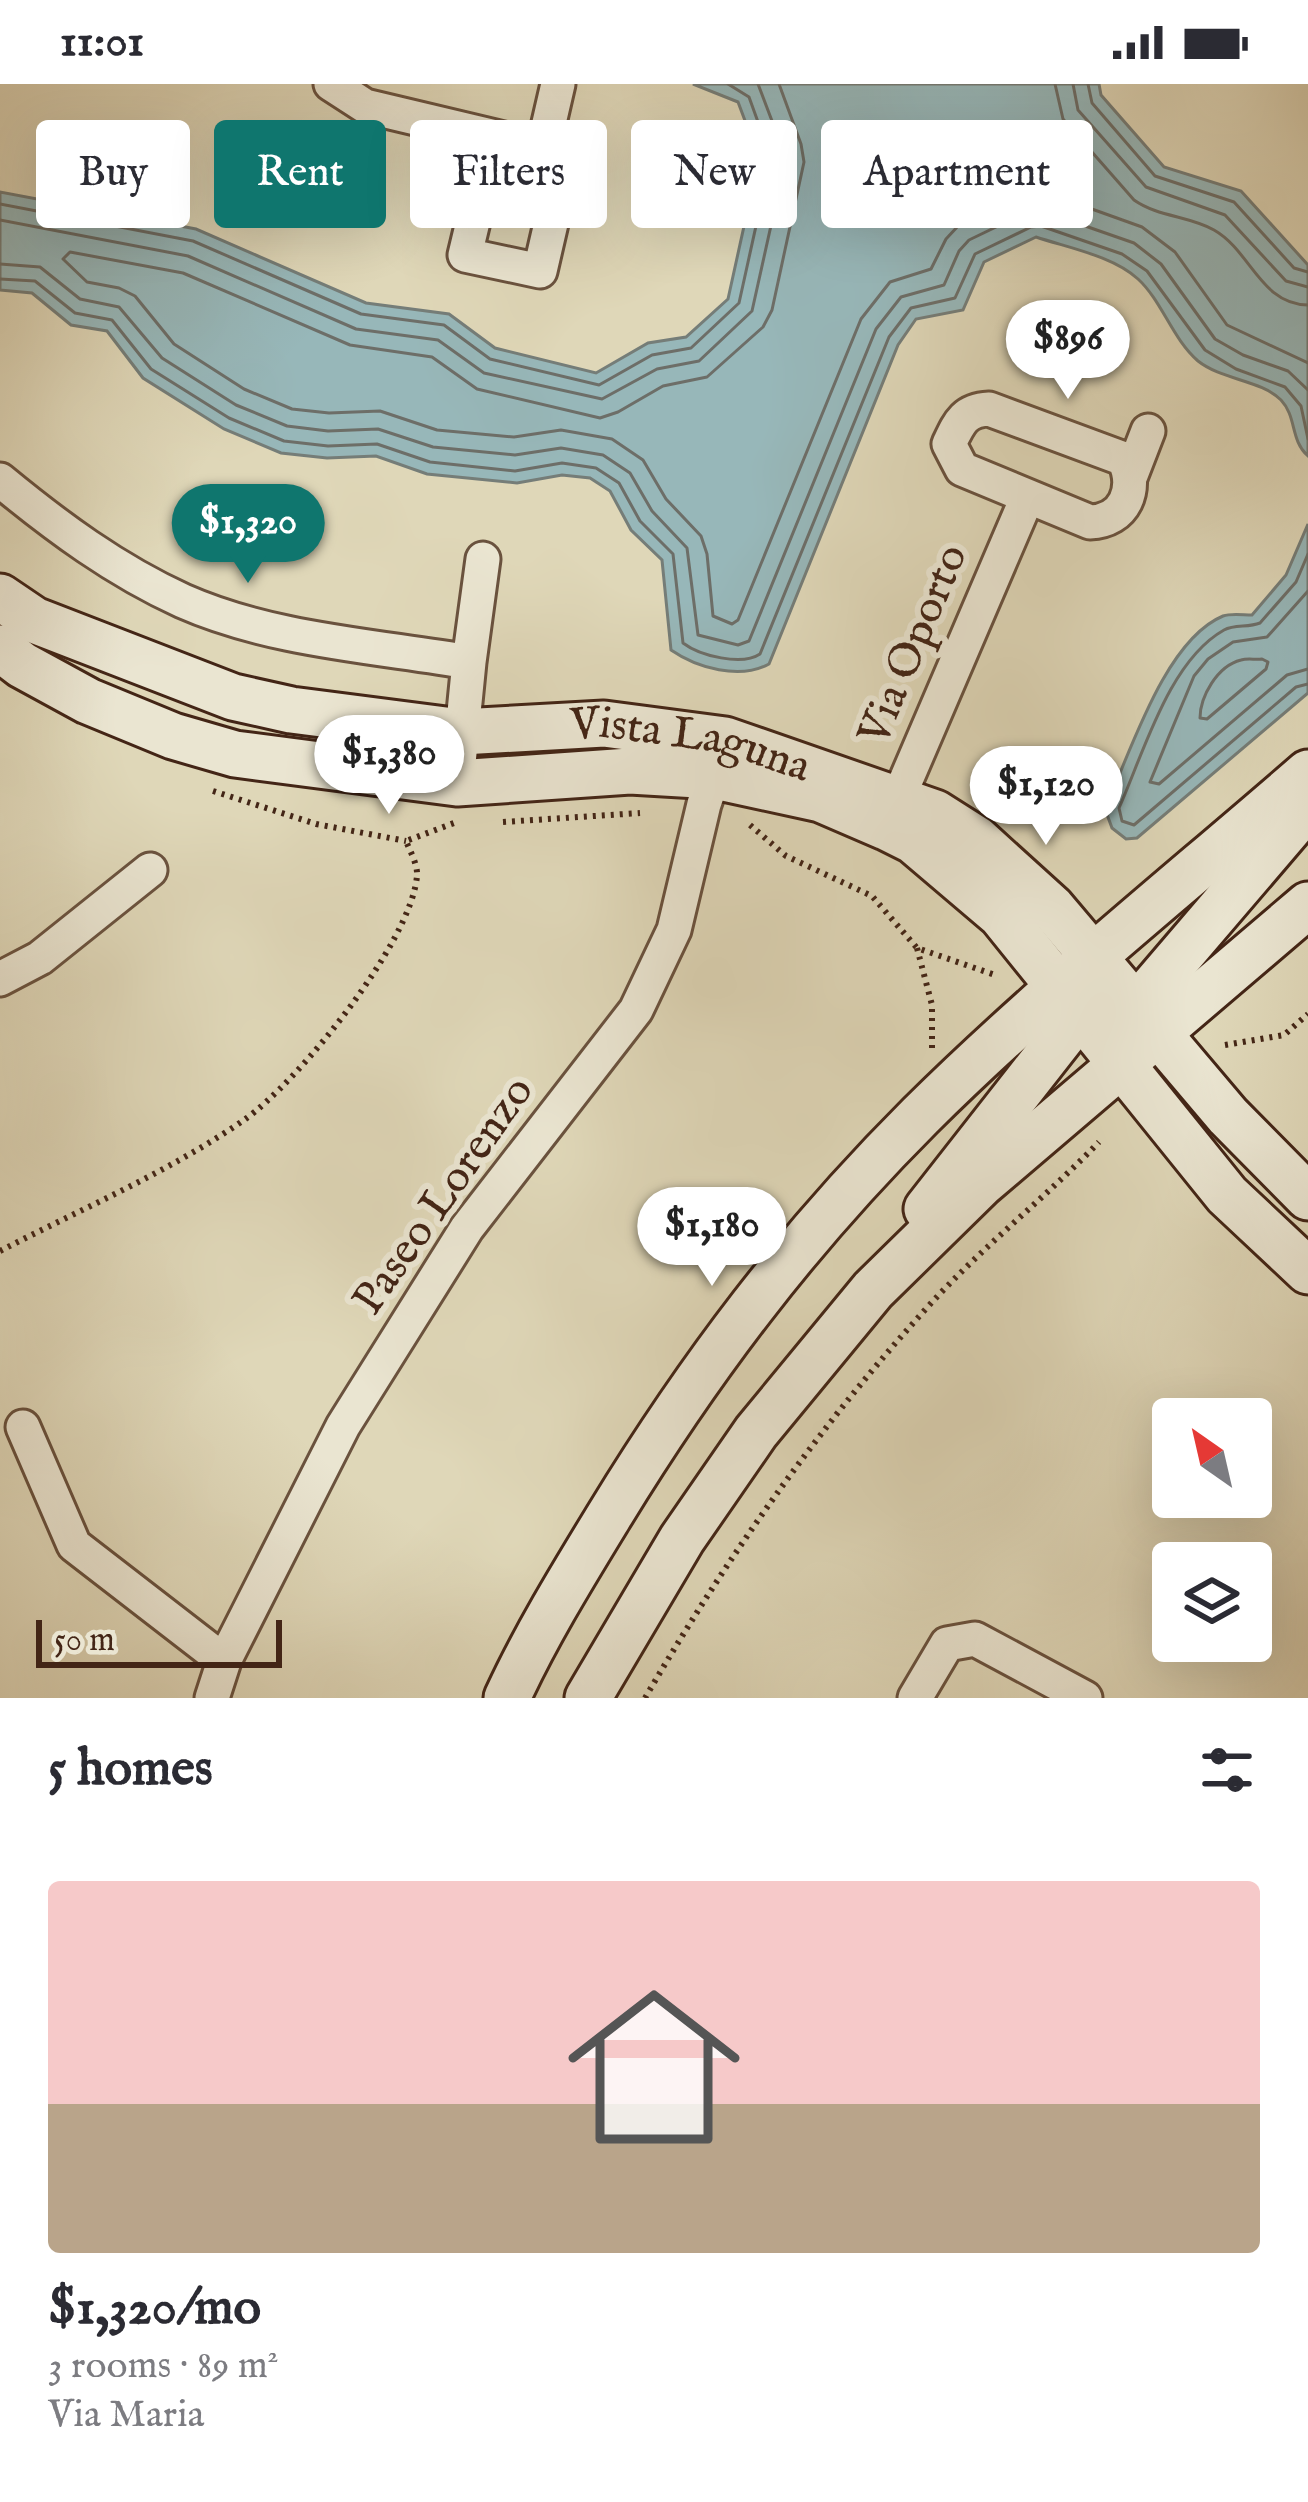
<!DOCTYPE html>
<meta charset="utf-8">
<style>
body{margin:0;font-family:"IM FELL English",serif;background:#f2f2f3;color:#2b2b33;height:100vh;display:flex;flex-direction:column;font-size:45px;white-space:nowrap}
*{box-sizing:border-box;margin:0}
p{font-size:39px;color:#7c7c81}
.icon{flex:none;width:66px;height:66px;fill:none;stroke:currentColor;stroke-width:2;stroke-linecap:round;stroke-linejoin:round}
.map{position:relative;height:1614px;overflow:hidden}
.sheet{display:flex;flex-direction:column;background:#fff;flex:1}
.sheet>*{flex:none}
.guide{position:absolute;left:36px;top:36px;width:1236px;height:108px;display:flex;gap:24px}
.needle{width:78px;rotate:326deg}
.controls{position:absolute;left:1152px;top:1314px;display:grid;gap:24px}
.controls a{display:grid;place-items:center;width:120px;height:120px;border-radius:12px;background:#fff;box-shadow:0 12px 48px #0002;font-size:60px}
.scale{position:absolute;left:36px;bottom:30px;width:246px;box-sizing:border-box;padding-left:12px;border:6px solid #432516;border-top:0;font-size:33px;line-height:42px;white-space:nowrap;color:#432516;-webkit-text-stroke:9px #eae5d1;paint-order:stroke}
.price{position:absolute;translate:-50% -102px;padding:0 27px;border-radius:42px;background:#fff;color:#222;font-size:39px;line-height:78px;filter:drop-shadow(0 3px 6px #0008)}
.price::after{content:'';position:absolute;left:50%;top:72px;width:36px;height:27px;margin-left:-18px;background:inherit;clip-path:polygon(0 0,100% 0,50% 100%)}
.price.current{background:#0f766e;color:#fff}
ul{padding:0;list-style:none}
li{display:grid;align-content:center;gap:24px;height:636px;padding:0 48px}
li span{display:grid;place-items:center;height:372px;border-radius:12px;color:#555}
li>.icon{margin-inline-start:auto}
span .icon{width:216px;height:216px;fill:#fffc;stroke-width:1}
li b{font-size:51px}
h2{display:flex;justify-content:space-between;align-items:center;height:144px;padding:0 48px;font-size:51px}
.chip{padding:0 42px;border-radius:12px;background:#fff;box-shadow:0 12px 48px #0002;font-size:42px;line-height:108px}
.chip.current{background:#0f766e;color:#fff}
.status{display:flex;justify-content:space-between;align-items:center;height:84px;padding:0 60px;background:#fff;direction:ltr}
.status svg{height:33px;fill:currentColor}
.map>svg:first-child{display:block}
.water{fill:#97b7b9;stroke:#757d78;stroke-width:3}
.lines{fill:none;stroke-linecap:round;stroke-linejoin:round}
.shore{stroke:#6d6e68;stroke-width:3}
.street-casing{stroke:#6a523e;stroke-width:39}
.secondary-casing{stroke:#432516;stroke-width:51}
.path{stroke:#432516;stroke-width:6;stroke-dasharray:3 6;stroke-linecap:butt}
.street{stroke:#eae5d1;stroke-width:33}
.secondary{stroke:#eae5d1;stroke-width:45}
.labels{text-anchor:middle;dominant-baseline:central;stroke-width:12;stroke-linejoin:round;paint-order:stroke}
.street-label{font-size:45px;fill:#432516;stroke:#eae5d1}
</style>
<div class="status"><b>11:01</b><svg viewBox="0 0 49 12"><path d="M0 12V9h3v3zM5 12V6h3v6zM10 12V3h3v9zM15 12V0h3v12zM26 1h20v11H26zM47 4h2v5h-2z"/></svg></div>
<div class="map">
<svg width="1308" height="1614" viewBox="0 0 1308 1614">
<rect width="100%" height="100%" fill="#dfd7b8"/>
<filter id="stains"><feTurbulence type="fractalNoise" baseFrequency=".00167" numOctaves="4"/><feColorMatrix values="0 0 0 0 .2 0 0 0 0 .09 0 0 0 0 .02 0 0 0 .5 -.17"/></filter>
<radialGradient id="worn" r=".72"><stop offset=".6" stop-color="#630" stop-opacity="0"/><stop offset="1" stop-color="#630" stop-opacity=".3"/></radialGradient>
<path class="water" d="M693 0H1099L1101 11 1164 83 1241 107 1308 181V372C1290 356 1297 333 1281 316 1261 296 1222 296 1198 277 1173 256 1162 217 1138 195 1113 172 1069 164 1036 153L984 178 963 226 916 235 898 261 769 580C740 596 697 584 671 566L662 476 631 446 610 407 590 394 562 391 517 399 427 390 376 372 327 374 281 369 224 345 143 294 107 247 71 241 32 209 0 206V108L196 145 366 219 449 230 495 264 596 289 648 259 686 253 728 215 759 74 738 18Z
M1308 440V609L1137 754 1126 755 1112 744 1105 725C1130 669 1165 556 1223 532 1231 529 1243 531 1252 531L1286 491Z"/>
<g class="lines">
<path class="shore" d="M779 0 801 60 804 78 772 226 763 243 707 293 663 302 618 328 600 334 477 305 432 273 350 261 183 189 70 168 63 175 87 198 119 204 135 212 174 260 244 305 292 325 329 329 380 327 437 346 514 353 561 346 612 355 643 376 666 415 701 452 707 470 713 532 732 540 738 536 861 235 890 198 931 185 946 155 959 141 1023 111 1050 110 1142 143 1175 168 1227 241 1308 279
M1055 0 1063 35 1134 116C1158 133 1190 132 1214 146 1251 167 1260 220 1308 221
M1073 0 1078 26 1146 103 1225 131 1286 197 1308 203
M1088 0 1092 19 1155 92 1234 118 1294 184 1308 188
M0 120 193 157 361 230 444 241 490 275 599 301 652 271 691 264 739 219 771 74 749 13 728 0
M0 136 188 172 356 245 438 256 484 289 602 315 657 285 699 277 752 227 786 74 758 0
M0 180 40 183 80 215 119 223 162 274 236 321 287 342 328 347 378 345 433 363 515 371 561 364 603 371 630 389 652 427 687 464 698 551 738 561 749 557 876 245 901 213 944 201 959 167 969 156 1025 129 1045 128 1134 159 1161 180 1215 255 1243 271 1288 287 1308 306
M0 195 35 197 75 229 112 236 151 285 229 334 284 357 328 362 377 360 430 378 515 387 562 379 596 384 619 399 640 437 673 470 683 559C700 572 742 582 760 570L889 253 911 224 955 214 975 170 1031 143 1041 142 1122 170 1147 187 1205 266 1236 285 1285 303 1301 322 1308 355
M1308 470 1296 498 1260 539C1248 544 1235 540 1224 546 1169 577 1144 668 1119 724L1122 737 1134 741 1296 603 1308 600
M1308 507 1267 553 1233 558 1208 575 1194 592 1150 698 1159 700 1287 591 1308 585
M1262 575 1268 578 1266 585 1207 635 1200 634C1200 613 1217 582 1241 576 1248 574 1255 576 1262 575Z"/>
<defs>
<path id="street" d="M331 0 365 22 567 70 540 187 465 171 493 54
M543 65 558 0
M989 325 1124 375C1138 405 1125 437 1090 438L962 385 949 360C959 339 964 326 989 325Z
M1131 391 1148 347
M0 396C57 443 115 486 183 517 271 556 375 562 469 578L483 475
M457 699 469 578
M888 738 1027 414
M0 895 40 874 150 786
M23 1343 74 1461 224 1577
M212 1614 224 1577 343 1342 467 1144 636 926 674 846 704 720 720 674
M915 1614 947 1560 975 1555 1085 1614"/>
<g id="secondary">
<path id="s1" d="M0 513 34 536 233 613 291 626 461 648 604 640 725 656 935 729 976 755 1052 824 1228 1032 1308 1113"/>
<path d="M0 564 22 581 88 617 173 652 235 670 457 699 630 687 715 692 821 715 886 743 914 757 1001 831 1227 1111 1308 1187"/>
<path d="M1119 943 1308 722"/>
<path d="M927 1125 1097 908"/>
<path d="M507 1614C536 1551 573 1491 609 1432 700 1283 796 1156 920 1032 1043 910 1178 802 1308 689"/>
<path d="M588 1614 682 1455 756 1348 873 1206 981 1100 1308 821"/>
</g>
</defs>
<use href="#street" class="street-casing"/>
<use href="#secondary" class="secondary-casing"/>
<path class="path" d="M213 707 316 740 406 757
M503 738 640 729
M750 741 786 772 872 812 917 864 998 892
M917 864 932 921V967
M1225 961 1284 951 1308 930
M0 1167C81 1125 169 1088 244 1036 298 998 411 859 417 792 418 781 410 767 406 757L454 739
M645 1614C729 1470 821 1339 934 1216 986 1160 1046 1113 1099 1058"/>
<use href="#street" class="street"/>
<use href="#secondary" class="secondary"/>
</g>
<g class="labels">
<g class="street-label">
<text transform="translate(914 561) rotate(-67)">Via Oporto</text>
<text stroke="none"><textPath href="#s1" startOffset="717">Vista Laguna</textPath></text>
<text transform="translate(444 1112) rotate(-55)">Paseo Lorenzo</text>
</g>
</g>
<rect width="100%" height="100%" filter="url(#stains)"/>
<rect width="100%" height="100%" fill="url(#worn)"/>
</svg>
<div class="controls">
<a><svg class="needle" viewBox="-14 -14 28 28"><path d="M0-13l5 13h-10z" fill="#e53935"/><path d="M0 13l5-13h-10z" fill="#7c7c81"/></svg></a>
<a><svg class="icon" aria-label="layers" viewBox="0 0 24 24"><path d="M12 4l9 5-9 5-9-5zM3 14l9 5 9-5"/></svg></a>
</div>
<div class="scale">50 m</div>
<b class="price" style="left:1068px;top:318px">$896</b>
<b class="price current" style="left:248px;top:502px">$1,320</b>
<b class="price" style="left:389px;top:733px">$1,380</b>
<b class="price" style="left:1046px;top:764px">$1,120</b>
<b class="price" style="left:712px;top:1205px">$1,180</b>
<div class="guide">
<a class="chip">Buy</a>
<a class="chip current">Rent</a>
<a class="chip">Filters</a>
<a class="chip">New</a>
<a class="chip">Apartment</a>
</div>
</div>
<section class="sheet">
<h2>5 homes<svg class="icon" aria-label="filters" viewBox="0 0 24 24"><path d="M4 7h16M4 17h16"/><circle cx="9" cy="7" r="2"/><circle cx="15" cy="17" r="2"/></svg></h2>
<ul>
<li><span style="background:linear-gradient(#f6c9c9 60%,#b9a48a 0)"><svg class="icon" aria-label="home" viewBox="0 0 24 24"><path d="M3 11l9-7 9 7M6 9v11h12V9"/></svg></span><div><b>$1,320/mo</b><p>3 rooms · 89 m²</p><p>Via Maria</p></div></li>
</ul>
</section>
